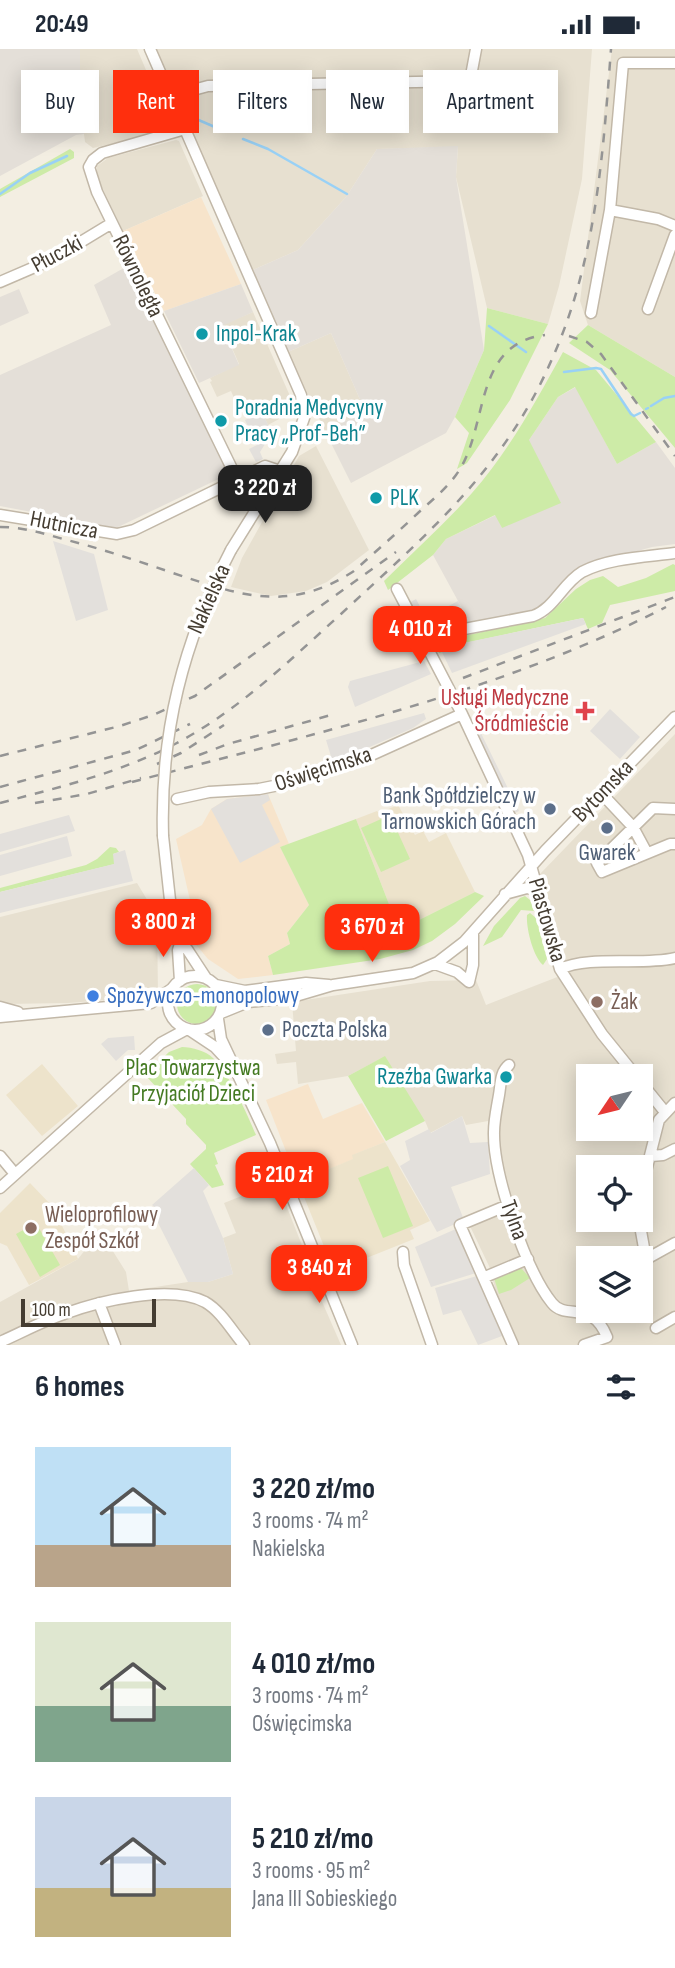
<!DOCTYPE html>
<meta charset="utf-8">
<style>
body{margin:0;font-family:"Sofia Sans Condensed",sans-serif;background:#f6f6f7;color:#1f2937;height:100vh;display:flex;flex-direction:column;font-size:26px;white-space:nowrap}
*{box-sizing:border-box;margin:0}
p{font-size:23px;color:#747a83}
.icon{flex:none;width:38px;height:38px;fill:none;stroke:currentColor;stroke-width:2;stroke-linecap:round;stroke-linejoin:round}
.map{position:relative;height:1296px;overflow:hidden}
.sheet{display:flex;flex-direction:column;background:#fff;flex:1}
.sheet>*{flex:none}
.banner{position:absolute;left:21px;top:21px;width:634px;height:63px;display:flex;gap:14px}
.needle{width:46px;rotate:235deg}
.controls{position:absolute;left:576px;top:1015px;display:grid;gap:14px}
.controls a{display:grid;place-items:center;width:77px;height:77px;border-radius:0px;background:#fff;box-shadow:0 4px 18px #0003;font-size:35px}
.scale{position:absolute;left:21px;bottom:18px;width:135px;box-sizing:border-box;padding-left:7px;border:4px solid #453d32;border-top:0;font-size:19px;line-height:24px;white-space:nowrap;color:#453d32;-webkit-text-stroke:5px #fff;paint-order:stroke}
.price{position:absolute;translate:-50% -60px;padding:0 16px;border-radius:14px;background:#ff2f0d;color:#fff;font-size:23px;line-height:46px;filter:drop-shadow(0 2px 4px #0008)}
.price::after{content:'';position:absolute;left:50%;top:42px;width:21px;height:16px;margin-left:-10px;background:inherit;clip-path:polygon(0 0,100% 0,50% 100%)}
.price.current{background:#222;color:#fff}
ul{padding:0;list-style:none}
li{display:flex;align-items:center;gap:21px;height:175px;padding:0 35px}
li span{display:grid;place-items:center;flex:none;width:196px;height:140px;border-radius:0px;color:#555}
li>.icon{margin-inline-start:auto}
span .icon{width:84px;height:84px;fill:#fffc;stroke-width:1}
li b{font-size:30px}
h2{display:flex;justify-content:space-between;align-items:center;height:84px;padding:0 35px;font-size:30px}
.tag{padding:0 24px;border-radius:0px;background:#fff;box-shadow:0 4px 18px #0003;font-size:24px;line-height:63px}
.tag.current{background:#ff2f0d;color:#fff}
.status{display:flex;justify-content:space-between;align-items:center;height:49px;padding:0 35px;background:#fff;direction:ltr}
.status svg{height:19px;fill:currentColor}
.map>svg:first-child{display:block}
.residential{fill:#e7e0d0;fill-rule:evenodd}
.commercial{fill:#f7e4cb}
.industrial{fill:#e4dfd8}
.education{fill:#ede3cb}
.green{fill:#cdeba7}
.parking{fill:#e3e0dc}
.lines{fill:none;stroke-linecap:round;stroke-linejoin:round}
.stream{stroke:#99d1f6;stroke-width:2.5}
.minor-casing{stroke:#c2b8a8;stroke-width:13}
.minor{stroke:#fff;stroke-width:10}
.rail{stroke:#949494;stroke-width:2.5;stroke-dasharray:9 9;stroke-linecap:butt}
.minor-bridge-casing{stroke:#c2b8a8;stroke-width:13;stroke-linecap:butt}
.minor-bridge{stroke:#fff;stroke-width:10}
.culture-dot{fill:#0f9aa8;stroke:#fff;stroke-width:2.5}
.health-dot{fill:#e0444e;stroke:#fff;stroke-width:2.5}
.service-dot{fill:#5c6f8a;stroke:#fff;stroke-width:2.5}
.shop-dot{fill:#3f7fe0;stroke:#fff;stroke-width:2.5}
.education-dot{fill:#8d6e63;stroke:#fff;stroke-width:2.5}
.labels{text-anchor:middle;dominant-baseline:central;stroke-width:7;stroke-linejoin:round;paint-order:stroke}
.street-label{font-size:23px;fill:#453d32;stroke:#fff}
.culture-label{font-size:23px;fill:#0d838f;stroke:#fff;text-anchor:start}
.health-label{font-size:23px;fill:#be3a42;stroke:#fff;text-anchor:end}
.service-label{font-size:23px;fill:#4e5e75;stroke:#fff;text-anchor:end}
.shop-label{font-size:23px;fill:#366cbe;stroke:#fff;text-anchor:start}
.education-label{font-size:23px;fill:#785e54;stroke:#fff;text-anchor:start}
.park-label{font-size:23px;fill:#447a22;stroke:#fff}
</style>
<div class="status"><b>20:49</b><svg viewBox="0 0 49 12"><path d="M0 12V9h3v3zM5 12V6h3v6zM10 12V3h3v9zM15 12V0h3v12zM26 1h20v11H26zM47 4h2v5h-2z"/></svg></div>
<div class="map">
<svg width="675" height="1296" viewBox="0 0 675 1296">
<rect width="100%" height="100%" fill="#f3eee2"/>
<path class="residential" d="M80 0H137L171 79 158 84 93 99 85 93 80 52Z
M155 0H592L582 130 559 237 548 275 487 259 456 128 458 98 377 100 346 148 298 201 253 221Z
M612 0H675V328L588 276 580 252Z
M176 91 179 92 203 147 123 182 97 128V117L108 109Z
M253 263 290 347 289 357 276 363 279 370 268 376 262 363 265 362 261 355 258 356 256 353 243 359 238 348 234 349 231 342 217 348 210 333 212 332 210 329 239 315 222 276Z
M331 284 365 362 325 382 288 303Z
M316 397 369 501 327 533 306 542 271 547 231 538 242 509 299 407Z
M675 685V1296H520L497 1246 489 1217 469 1175 503 1160 496 1132 488 1072 466 1076 462 1067 430 1084 425 1072 380 1010 348 1027 298 1035 296 1013 277 1015 275 1005 296 1002 292 953 430 932 476 931 486 956 565 925 540 825ZM588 1027H640V1080H588ZM588 1118H640V1171H588ZM588 1209H640V1262H588Z
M137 834 157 867 158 947 68 954 6 955 0 953V868Z
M277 1133 322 1247 320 1248 341 1296H0V1253L78 1210 89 1196 104 1188 126 1223 129 1242 188 1233H208L233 1225 223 1189 236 1184 224 1154Z"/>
<path class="commercial" d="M201 148 241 235 164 262 123 182Z
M268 745 289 795 280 798 309 856 287 884 290 895 268 907 273 926 238 930 208 910 193 892 195 873 176 790 202 776 211 760 227 750Z
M308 1035 323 1070 362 1054 385 1093 353 1106 354 1110 298 1133 266 1051Z"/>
<path class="industrial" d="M0 0H80V52L84 85 76 86 0 127Z
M458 97 456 128 484 301 455 368 446 384 351 434 325 382 365 362 331 284 288 303 253 221 298 201 346 148 377 100Z
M129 216 229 425 116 479 0 457V326L111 276 94 236Z
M241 235 253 263 222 277 239 316 199 334 164 262Z
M19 240 29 264 0 277V248Z
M576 338 617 415 656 393 675 419V495L652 498 598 513 542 559 470 574 433 506 446 490 496 466 502 479 529 391 558 348Z"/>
<path class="education" d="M398 756 415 786 423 782 429 793 446 784 475 843 399 881 356 770 377 762 379 764Z
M42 1015 78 1057 42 1087 6 1046Z
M385 1093 430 1172 410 1181 414 1190 334 1222 298 1133 353 1110 352 1106Z
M30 1134 53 1158 78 1210 29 1236 7 1197 0 1194V1164Z"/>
<path class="green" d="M70 100 74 103V109L0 148V140Z
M487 259 548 275 510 351 467 414 457 420 469 384 455 368 484 301Z
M588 276 675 328V399L610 321 569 294Z
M563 303 596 321 656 393 617 415 575 338 558 348 529 391 561 454 502 479 495 466 446 490 433 506 388 541 384 532C413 503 445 475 472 444 509 402 536 352 563 303Z
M673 515 675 516V542L610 556 602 574 588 580 583 569 441 599 442 603 439 604 436 596 437 593 545 569 576 540 590 531 603 527 618 538 646 529Z
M390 766 410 810 381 823 361 779Z
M356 770 399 881 475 843 484 847 455 875 432 892 413 901 380 910 273 926 268 907 290 895 287 884 309 856 280 798Z
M110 798 116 799 119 803 113 805 122 816 116 822 115 815 0 843V839L86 816 97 810Z
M525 847 530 851 534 862 521 861 502 888 483 897 494 877 520 849Z
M530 864 536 869 547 910 543 916C533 907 526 879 527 866Z
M177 955a20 20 0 1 1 40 0a20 20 0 1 1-40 0Z
M182 998C192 998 206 1002 213 1009 228 1022 248 1067 256 1086L214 1104 218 1115 215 1116 224 1136 212 1139 190 1115 206 1100V1096L186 1075V1070L145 1026 169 1003Z
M385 1007 425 1072 386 1092 348 1027Z
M388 1117 413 1177 383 1189 358 1129Z
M36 1174 60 1216 40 1228 16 1185Z
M520 1218 530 1229 511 1241 499 1245 494 1229Z"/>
<path class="parking" d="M262 363 272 384 260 403 263 410 256 413 249 400 257 396 245 371Z
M53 492 94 505 108 561 76 572Z
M416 550 426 569 458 552 469 573 431 580 426 570 419 573 409 554Z
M583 569 586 575 452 624 440 599Z
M424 612 431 625 355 658 348 638 350 632Z
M610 660 640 688 620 710 590 682Z
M424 664 426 670 413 679 333 714 326 691Z
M478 678 519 762 513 765 472 680Z
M268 745 270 751 262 756 280 793 240 814 211 760 227 750Z
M69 766 75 782 0 803V785Z
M67 787 72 807 0 827V806Z
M125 801 133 832 0 864V843L114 815 113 805Z
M134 987 135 1001H128L116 1012 101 995 108 989Z
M462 1067 470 1094 488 1093 490 1125 451 1138 464 1171 437 1183 400 1117 410 1111 405 1092 429 1080 431 1084Z
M194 1119 209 1136 203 1142 223 1189 233 1225 208 1233H188L153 1164 158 1161 152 1156Z
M458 1179 476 1224 431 1238 415 1198Z
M477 1227 502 1287 478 1296 461 1261 443 1266 435 1239Z"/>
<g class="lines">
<path class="stream" d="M194 69 224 82
M243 90 268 100 347 145
M0 145 30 124 67 107
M489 277 526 303
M564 323 596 319 601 320 631 365 634 367 640 364
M651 357 664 349 675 347
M646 360 648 359"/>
<defs>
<path id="minor" d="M150 0 301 346 304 369 292 403 231 501
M171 47 208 37 470 32 476 0
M185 80 102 104 93 111 89 118 97 143 237 430
M610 161 658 170 675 177
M0 233 51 211 112 174
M648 260 675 186
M591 264 610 161 623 14H675
M0 466 117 485 134 481 265 417 280 422
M397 540 462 665 528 806 560 920 602 985 636 1027
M422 588 533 567C555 559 562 535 582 523 609 509 645 508 675 504
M602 745 633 778 647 804
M177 750 209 743 259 740 289 734 367 708 462 665
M675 760 653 759 597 814 602 823 670 795H675
M163 787 170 851 180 895 178 901 180 932
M505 845 527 839 538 840
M180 895 187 900 206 929
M435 915 457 923 469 933 473 916V883
M560 920C590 906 641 917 675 909
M168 954a27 27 0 1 1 54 0a27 27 0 1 1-54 0Z
M216 936 245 942 306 934 329 936
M0 958 18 963
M221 964 248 953 289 949 333 936 413 924 438 913 464 893 545 802 675 668
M0 968 151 954 173 939
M218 970 221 990 270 1094 352 1296
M188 980 215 998 228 1012
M509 1016C500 1023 501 1035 499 1046 497 1058 494 1071 494 1083 493 1125 526 1222 552 1254 566 1272 592 1250 607 1288L584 1296
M640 1032 665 1063
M0 1107 15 1125
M651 1107 663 1106 675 1100
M0 1139 161 994 187 980
M640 1146 659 1071 675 1054
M508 1156 460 1176 513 1296
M639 1171 646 1210
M403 1203 404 1216 432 1296
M641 1213 675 1194
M485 1228 528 1210
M99 1254 115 1296
M656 1279 675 1268
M0 1293C21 1284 42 1272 64 1265 99 1252 170 1235 205 1253 221 1262 232 1282 244 1296"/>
</defs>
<use href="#minor" class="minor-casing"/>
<use href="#minor" class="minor"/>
<path class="rail" d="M569 287 587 293 601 305 675 407
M0 478C22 478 42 484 63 490 99 499 135 511 170 523 239 546 288 565 354 522 375 503 397 484 418 464 431 452 445 441 456 426 490 380 471 295 545 286
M463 629 675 548
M199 706 228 695 331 666
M0 707 120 677 153 666 195 647 396 503
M157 715 181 704 224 676
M132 733C313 685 498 644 666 558
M0 738 136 701 190 675
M0 754C60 738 119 724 175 695 238 662 289 612 341 565 427 485 504 421 552 310 596 212 603 106 611 0
M35 754 87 745 141 729"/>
<defs>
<path id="minor-bridge" d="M163 787C160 684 183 593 231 501"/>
</defs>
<use href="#minor-bridge" class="minor-bridge-casing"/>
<use href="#minor-bridge" class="minor-bridge"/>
</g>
<g class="culture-dot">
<circle cx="202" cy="285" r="7"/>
<circle cx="221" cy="372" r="7"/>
<circle cx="376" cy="449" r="7"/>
<circle cx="506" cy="1028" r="7"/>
</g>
<path class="health-dot" d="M581.5 651.5h7v7h7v7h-7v7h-7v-7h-7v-7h7z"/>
<g class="service-dot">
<circle cx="550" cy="760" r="7"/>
<circle cx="607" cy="779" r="7"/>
<circle cx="268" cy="981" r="7"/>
</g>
<circle class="shop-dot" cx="93" cy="947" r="7"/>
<g class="education-dot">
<circle cx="597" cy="953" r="7"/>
<circle cx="31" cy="1179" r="7"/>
</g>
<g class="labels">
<g class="street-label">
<text transform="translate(57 205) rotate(-28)">Płuczki</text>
<text transform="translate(138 227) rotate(64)">Równoległa</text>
<text transform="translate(64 476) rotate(11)">Hutnicza</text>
<text transform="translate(209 550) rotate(-66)">Nakielska</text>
<text transform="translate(323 720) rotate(-18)">Oświęcimska</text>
<text transform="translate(603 742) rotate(-46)">Bytomska</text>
<text transform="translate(547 871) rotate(74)">Piastowska</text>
<text transform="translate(514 1171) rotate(70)">Tylna</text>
</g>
<g class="culture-label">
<text x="216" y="285">Inpol-Krak</text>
<text x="235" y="359">Poradnia Medycyny<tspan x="235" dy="26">Pracy „Prof-Beh”</tspan></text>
<text x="390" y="449">PLK</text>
<text x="492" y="1028" text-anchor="end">Rzeźba Gwarka</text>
</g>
<g class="health-label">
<text x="569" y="649">Usługi Medyczne<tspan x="569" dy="26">Śródmieście</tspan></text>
</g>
<g class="service-label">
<text x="536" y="747">Bank Spółdzielczy w<tspan x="536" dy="26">Tarnowskich Górach</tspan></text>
<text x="607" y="804" text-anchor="middle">Gwarek</text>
<text x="282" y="981" text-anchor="start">Poczta Polska</text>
</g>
<g class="shop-label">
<text x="107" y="947">Spożywczo-monopolowy</text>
</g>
<g class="education-label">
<text x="611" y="953">Żak</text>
<text x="45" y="1166">Wieloprofilowy<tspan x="45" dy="26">Zespół Szkół</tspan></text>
</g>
<g class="park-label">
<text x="193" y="1019">Plac Towarzystwa<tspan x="193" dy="26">Przyjaciół Dzieci</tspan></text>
</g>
</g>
</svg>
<div class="controls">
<a><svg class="needle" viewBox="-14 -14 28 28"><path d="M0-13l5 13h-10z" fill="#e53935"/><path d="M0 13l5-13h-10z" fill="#747a83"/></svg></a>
<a><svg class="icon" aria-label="locate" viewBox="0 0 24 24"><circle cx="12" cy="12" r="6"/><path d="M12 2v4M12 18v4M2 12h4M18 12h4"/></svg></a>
<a><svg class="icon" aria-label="layers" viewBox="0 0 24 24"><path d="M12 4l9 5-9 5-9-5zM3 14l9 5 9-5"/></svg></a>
</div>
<div class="scale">100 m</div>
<b class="price current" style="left:265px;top:476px">3 220 zł</b>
<b class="price" style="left:420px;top:617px">4 010 zł</b>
<b class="price" style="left:163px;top:910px">3 800 zł</b>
<b class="price" style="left:372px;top:915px">3 670 zł</b>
<b class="price" style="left:282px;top:1163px">5 210 zł</b>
<b class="price" style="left:319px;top:1256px">3 840 zł</b>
<div class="banner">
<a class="tag">Buy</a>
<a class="tag current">Rent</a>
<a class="tag">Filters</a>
<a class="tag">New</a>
<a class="tag">Apartment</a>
</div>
</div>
<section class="sheet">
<h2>6 homes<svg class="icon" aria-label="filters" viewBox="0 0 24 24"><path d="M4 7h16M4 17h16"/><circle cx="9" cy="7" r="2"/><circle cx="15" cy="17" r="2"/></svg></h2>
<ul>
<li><span style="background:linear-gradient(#bfe0f5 70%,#b9a48a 0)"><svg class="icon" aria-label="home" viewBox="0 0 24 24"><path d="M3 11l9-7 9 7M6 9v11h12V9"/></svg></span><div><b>3 220 zł/mo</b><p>3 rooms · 74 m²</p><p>Nakielska</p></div></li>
<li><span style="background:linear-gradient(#dfe7d0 60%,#7fa58c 0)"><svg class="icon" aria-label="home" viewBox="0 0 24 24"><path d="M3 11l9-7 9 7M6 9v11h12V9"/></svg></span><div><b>4 010 zł/mo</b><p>3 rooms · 74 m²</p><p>Oświęcimska</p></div></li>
<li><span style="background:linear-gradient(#c9d6e8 65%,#c2b280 0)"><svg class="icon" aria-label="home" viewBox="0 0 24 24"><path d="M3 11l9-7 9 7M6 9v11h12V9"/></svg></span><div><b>5 210 zł/mo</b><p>3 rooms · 95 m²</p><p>Jana III Sobieskiego</p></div></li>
</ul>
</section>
